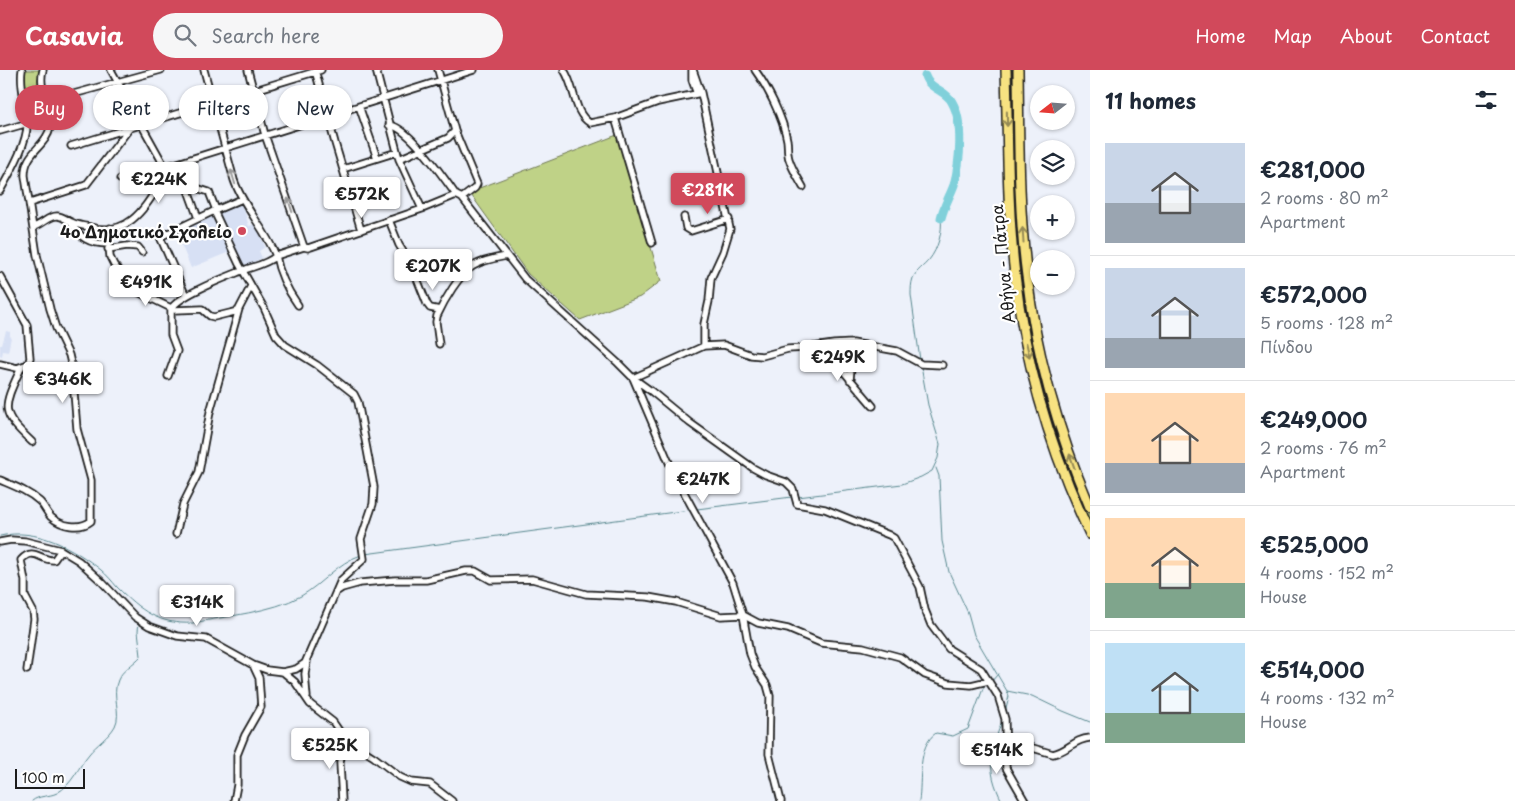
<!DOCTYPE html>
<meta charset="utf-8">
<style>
body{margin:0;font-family:"Playpen Sans",sans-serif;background:#f6f6f7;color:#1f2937;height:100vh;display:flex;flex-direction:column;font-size:19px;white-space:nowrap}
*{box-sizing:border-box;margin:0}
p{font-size:16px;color:#747a83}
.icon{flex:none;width:28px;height:28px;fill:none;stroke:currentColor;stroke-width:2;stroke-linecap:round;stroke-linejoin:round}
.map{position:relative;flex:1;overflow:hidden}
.panel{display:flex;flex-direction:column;background:#fff;width:425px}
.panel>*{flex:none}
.guide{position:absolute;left:15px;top:15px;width:475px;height:45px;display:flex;gap:10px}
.needle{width:32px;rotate:253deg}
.tools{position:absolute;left:1030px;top:15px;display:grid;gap:10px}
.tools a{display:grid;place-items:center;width:45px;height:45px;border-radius:50%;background:#fff;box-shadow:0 1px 4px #0004;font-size:25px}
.scale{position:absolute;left:15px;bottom:12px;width:70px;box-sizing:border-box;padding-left:5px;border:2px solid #1c1c1c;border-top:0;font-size:14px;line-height:18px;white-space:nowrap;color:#1c1c1c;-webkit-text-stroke:4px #fff;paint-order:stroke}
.price{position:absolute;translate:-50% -42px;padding:0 11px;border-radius:5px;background:#fff;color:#222;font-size:16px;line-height:32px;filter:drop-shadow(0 1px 2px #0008)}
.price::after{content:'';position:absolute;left:50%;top:30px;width:15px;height:11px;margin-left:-8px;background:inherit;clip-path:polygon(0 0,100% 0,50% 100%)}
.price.current{background:#d1495b;color:#fff}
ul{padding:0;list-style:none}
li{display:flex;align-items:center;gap:15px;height:125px;padding:0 15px}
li+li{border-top:1px solid #e0e1e3}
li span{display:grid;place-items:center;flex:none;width:140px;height:100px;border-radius:0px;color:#555}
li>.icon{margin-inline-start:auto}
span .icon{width:60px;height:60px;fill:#fffc;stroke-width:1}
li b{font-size:21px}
h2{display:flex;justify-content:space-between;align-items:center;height:60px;padding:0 15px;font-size:21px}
.pill{padding:0 18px;border-radius:22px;background:#fff;box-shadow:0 1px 4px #0004;font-size:18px;line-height:45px}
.pill.current{background:#d1495b;color:#fff}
header{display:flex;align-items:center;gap:30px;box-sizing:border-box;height:70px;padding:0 25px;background:#d1495b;color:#fff}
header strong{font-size:24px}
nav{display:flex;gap:28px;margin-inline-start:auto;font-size:18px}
.search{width:350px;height:45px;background:#f6f6f7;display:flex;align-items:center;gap:12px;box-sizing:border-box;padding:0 18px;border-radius:28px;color:#747a83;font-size:19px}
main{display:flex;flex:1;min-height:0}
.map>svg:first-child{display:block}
.built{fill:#d7e0f4}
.green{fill:#bfd287;stroke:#6e7752}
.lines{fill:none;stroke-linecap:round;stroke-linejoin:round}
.stream{stroke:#58888e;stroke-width:1}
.river{stroke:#80d0da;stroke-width:9}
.minor-casing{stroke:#1c1c1c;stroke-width:9}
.highway-casing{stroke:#1c1c1c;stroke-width:12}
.minor{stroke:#fff;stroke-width:5.5}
.highway{stroke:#f7e281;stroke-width:9}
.oneway{stroke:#948954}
.oneway2{stroke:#999}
.poi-dot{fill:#d1495b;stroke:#fff;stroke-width:2}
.labels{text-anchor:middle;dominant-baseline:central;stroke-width:4.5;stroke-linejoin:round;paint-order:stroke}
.poi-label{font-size:16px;font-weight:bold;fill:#1c1c1c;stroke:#fff;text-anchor:end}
.street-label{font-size:16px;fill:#1c1c1c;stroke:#fff}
</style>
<header>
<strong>Casavia</strong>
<div class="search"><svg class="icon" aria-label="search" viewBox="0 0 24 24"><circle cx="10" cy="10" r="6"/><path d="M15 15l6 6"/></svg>Search here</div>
<nav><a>Home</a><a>Map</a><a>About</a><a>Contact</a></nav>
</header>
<main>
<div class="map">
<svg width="1090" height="731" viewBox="0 0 1090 731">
<rect width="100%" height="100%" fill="#edf1fa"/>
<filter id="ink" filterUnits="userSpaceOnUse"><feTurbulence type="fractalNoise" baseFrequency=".02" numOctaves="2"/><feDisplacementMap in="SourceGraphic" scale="10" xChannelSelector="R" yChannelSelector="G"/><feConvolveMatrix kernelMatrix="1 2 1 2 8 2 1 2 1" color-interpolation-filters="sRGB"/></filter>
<g filter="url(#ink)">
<path class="built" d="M241 131 249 156 256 154 265 177 259 181 262 188 242 198 217 142Z
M212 146 229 182 191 198 178 167 190 161 189 156Z
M6 261 10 262V266L11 267 8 282 3 281 2 286 0 285V275H2Z"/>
<path class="green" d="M25 0H40L38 10 42 27 40 30 36 32 26 28 24 10Z
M1011 0H1013L1017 148 1022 206 1027 240 1070 397 1090 447V453C1055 375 1030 290 1020 205 1012 137 1012 68 1011 0Z
M617 65 661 211 640 227 580 250 528 204 469 122Z"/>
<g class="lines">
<path class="stream" d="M920 290 911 225C911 219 911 214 913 208 916 201 924 196 929 190 938 179 943 161 941 148
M936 398 939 406 942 471 949 502 968 543 974 565 1007 621 1009 626 1005 642
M798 427 902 414 921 407 932 401 938 388 940 374 928 335 921 296
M697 439 792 427
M0 466C36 457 74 478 101 500 107 505 112 511 117 517 140 540 159 555 193 553 226 546 272 542 301 526 322 514 337 493 361 485
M365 484 690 440
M991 612 998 604
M1007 621 1032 626 1063 641 1090 652
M32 731C39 725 49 727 57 723 73 714 78 697 89 684 96 675 109 667 115 656 122 643 111 625 118 610 122 600 134 594 141 586L138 561 139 551
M919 731C922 710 917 676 936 663L953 666 968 659 984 616 987 614
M1002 731C985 698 991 681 1003 648"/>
<path class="river" d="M925 6C929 19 946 20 952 32 964 53 960 93 954 115 950 126 944 136 941 148"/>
<defs>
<path id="minor" d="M111 0 165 97 173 100 181 113 209 122 216 140
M204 0 234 110C243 137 265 158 276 186L304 177
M248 0 265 65 304 177 308 178 422 139 456 125 462 128
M315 0 335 73 361 160
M376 0 399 89 422 139
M564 0C576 18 573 43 590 53L615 48 658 32 701 23
M692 0V10L697 24
M693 0 701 23 730 159 723 182 711 208 709 231 704 254V276
M755 0C768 18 783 48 787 70 788 76 787 83 789 89 792 99 798 108 803 117
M359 36 377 88
M26 37 161 0
M615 48 652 173
M389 55C408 56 445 109 456 125
M0 61 28 53
M455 61 477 114 475 118 462 128
M71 76 321 0
M399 89 448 68 455 61 438 0
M165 97 474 0
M343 99 397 82
M186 115 198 148
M0 121C10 103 29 71 27 51 27 33 19 18 22 0
M462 128 525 209 618 293 633 308 651 321 690 353 753 398 766 405 786 412 793 419 797 434 825 439 889 465 894 468 920 517 925 540 931 555 949 579 981 599 998 626 1005 649 1006 698 1025 731
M30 133 86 115 129 59
M684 147 686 158 691 161 729 149
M389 150 399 175 412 196 427 234 430 238 440 240
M70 152C80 168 89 174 108 174
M33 157C42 155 48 146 57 146 63 146 66 150 71 152 77 155 84 156 90 157 131 168 146 135 165 106V97L120 109
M110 158 108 166 110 187 114 195 136 221 175 240 202 239 210 246 214 247 238 241
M108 179 127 176 138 177 142 182
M0 206 27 255 30 288 28 294 17 298 0 294
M186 226 160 167 214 141 242 129
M439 274 436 252 437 246C444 231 459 204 473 196 483 190 496 188 507 186
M834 274 836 290 839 296 873 336
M21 298C2 339 0 342 32 372
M168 306 177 281 171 265V239C180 224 227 207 244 200 255 196 267 194 276 186 279 203 288 221 298 235
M633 308 673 402 733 513 743 545 750 584 755 597 767 615 770 626 769 684 781 731
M633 308 704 276 724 275 751 285 762 286 788 279 806 278 834 274 853 273 897 281 921 294 942 295
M850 310 853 273
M0 410C14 416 28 421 39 431 44 435 46 442 51 447 61 456 80 460 91 451V410L77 359 72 298 69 285 56 258 50 239 37 185 25 106C24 82 46 77 50 58 54 38 37 20 43 0
M176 464 183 434 199 402 210 342 239 239 251 216
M0 472 11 470 25 471 61 480 79 491 102 512 135 547 149 556 177 566 206 569 253 595 267 600 283 602 296 599 305 593 341 510 364 489 361 469 373 434 374 417 358 332 354 324 317 295 285 275 276 265 264 238 239 194 214 141
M336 522 342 518 360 513 395 510H426L466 501H475L491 510 532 509 586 524 648 527 676 532 721 546 743 545 758 553 788 559 821 573 863 577 900 587 925 605 948 613 971 615 988 611
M27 600 34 549 33 541 25 526V511L21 490C34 476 40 491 54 490L61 480
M283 602 295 612 310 634 333 652 344 668 374 687 400 707 411 712 430 714 452 731
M307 627 305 604 307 592
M1006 670 1053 684C1068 681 1074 669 1090 668
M234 731 237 715V685L245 665 261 637 259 608 253 595
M342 731 340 693 344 668"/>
<path id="highway" d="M1006 0C1008 68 1007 137 1015 205 1025 294 1052 384 1090 464
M1018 0C1019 68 1018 138 1027 206 1036 285 1059 364 1090 437"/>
</defs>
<use href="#minor" class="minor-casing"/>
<use href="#highway" class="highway-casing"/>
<use href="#minor" class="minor"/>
<use href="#highway" class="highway"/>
</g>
<defs><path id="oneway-shaft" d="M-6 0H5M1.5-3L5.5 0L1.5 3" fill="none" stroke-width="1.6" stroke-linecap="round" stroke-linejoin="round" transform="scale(1.25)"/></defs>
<g class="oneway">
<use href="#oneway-shaft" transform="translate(1007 49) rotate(89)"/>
<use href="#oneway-shaft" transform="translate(1023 165) rotate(-94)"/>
<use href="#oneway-shaft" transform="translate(1028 280) rotate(77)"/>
<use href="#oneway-shaft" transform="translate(1072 391) rotate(-109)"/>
</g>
<g class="oneway2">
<use href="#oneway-shaft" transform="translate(233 107) rotate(-107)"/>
<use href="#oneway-shaft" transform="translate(290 135) rotate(-108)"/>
</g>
</g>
<circle class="poi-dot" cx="242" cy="161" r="5"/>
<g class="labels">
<g class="poi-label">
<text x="232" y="161">4ο Δημοτικό Σχολείο</text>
</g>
<g class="street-label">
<text transform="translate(1002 194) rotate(-96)">Αθήνα - Πάτρα</text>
</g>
</g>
</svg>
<div class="tools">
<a><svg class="needle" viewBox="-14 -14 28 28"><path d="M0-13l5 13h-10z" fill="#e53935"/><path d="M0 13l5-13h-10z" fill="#747a83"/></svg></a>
<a><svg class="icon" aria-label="layers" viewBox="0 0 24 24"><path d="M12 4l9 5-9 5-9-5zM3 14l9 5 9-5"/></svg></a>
<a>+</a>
<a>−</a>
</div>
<div class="scale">100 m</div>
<b class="price" style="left:159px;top:134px">€224K</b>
<b class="price current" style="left:708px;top:145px">€281K</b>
<b class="price" style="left:362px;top:149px">€572K</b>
<b class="price" style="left:433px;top:221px">€207K</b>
<b class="price" style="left:146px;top:237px">€491K</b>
<b class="price" style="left:838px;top:312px">€249K</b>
<b class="price" style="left:63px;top:334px">€346K</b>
<b class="price" style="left:703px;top:434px">€247K</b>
<b class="price" style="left:197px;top:557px">€314K</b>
<b class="price" style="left:330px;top:700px">€525K</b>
<b class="price" style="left:997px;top:705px">€514K</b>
<div class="guide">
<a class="pill current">Buy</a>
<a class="pill">Rent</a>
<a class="pill">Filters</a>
<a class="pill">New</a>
</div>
</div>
<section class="panel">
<h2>11 homes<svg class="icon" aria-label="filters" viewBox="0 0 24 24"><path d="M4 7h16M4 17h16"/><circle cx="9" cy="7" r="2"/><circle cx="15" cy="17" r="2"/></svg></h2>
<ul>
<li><span style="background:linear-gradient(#c9d6e8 60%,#9aa5b1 0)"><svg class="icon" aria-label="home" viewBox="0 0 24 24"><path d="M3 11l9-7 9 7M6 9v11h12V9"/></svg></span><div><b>€281,000</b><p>2 rooms · 80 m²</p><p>Apartment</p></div></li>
<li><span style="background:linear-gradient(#c9d6e8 70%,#9aa5b1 0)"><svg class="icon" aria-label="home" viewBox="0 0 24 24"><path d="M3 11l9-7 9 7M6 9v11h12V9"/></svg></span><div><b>€572,000</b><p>5 rooms · 128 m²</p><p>Πίνδου</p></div></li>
<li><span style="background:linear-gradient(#ffd9b3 70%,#9aa5b1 0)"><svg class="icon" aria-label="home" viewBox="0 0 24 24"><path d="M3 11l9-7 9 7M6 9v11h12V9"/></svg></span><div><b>€249,000</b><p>2 rooms · 76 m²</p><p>Apartment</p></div></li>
<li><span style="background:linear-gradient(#ffd9b3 65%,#7fa58c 0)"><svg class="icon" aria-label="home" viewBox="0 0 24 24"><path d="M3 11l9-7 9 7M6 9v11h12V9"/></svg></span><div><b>€525,000</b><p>4 rooms · 152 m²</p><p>House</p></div></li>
<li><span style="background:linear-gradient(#bfe0f5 70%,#7fa58c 0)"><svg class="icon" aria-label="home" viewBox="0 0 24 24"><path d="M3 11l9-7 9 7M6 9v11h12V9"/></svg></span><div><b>€514,000</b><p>4 rooms · 132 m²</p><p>House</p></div></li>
</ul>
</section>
</main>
